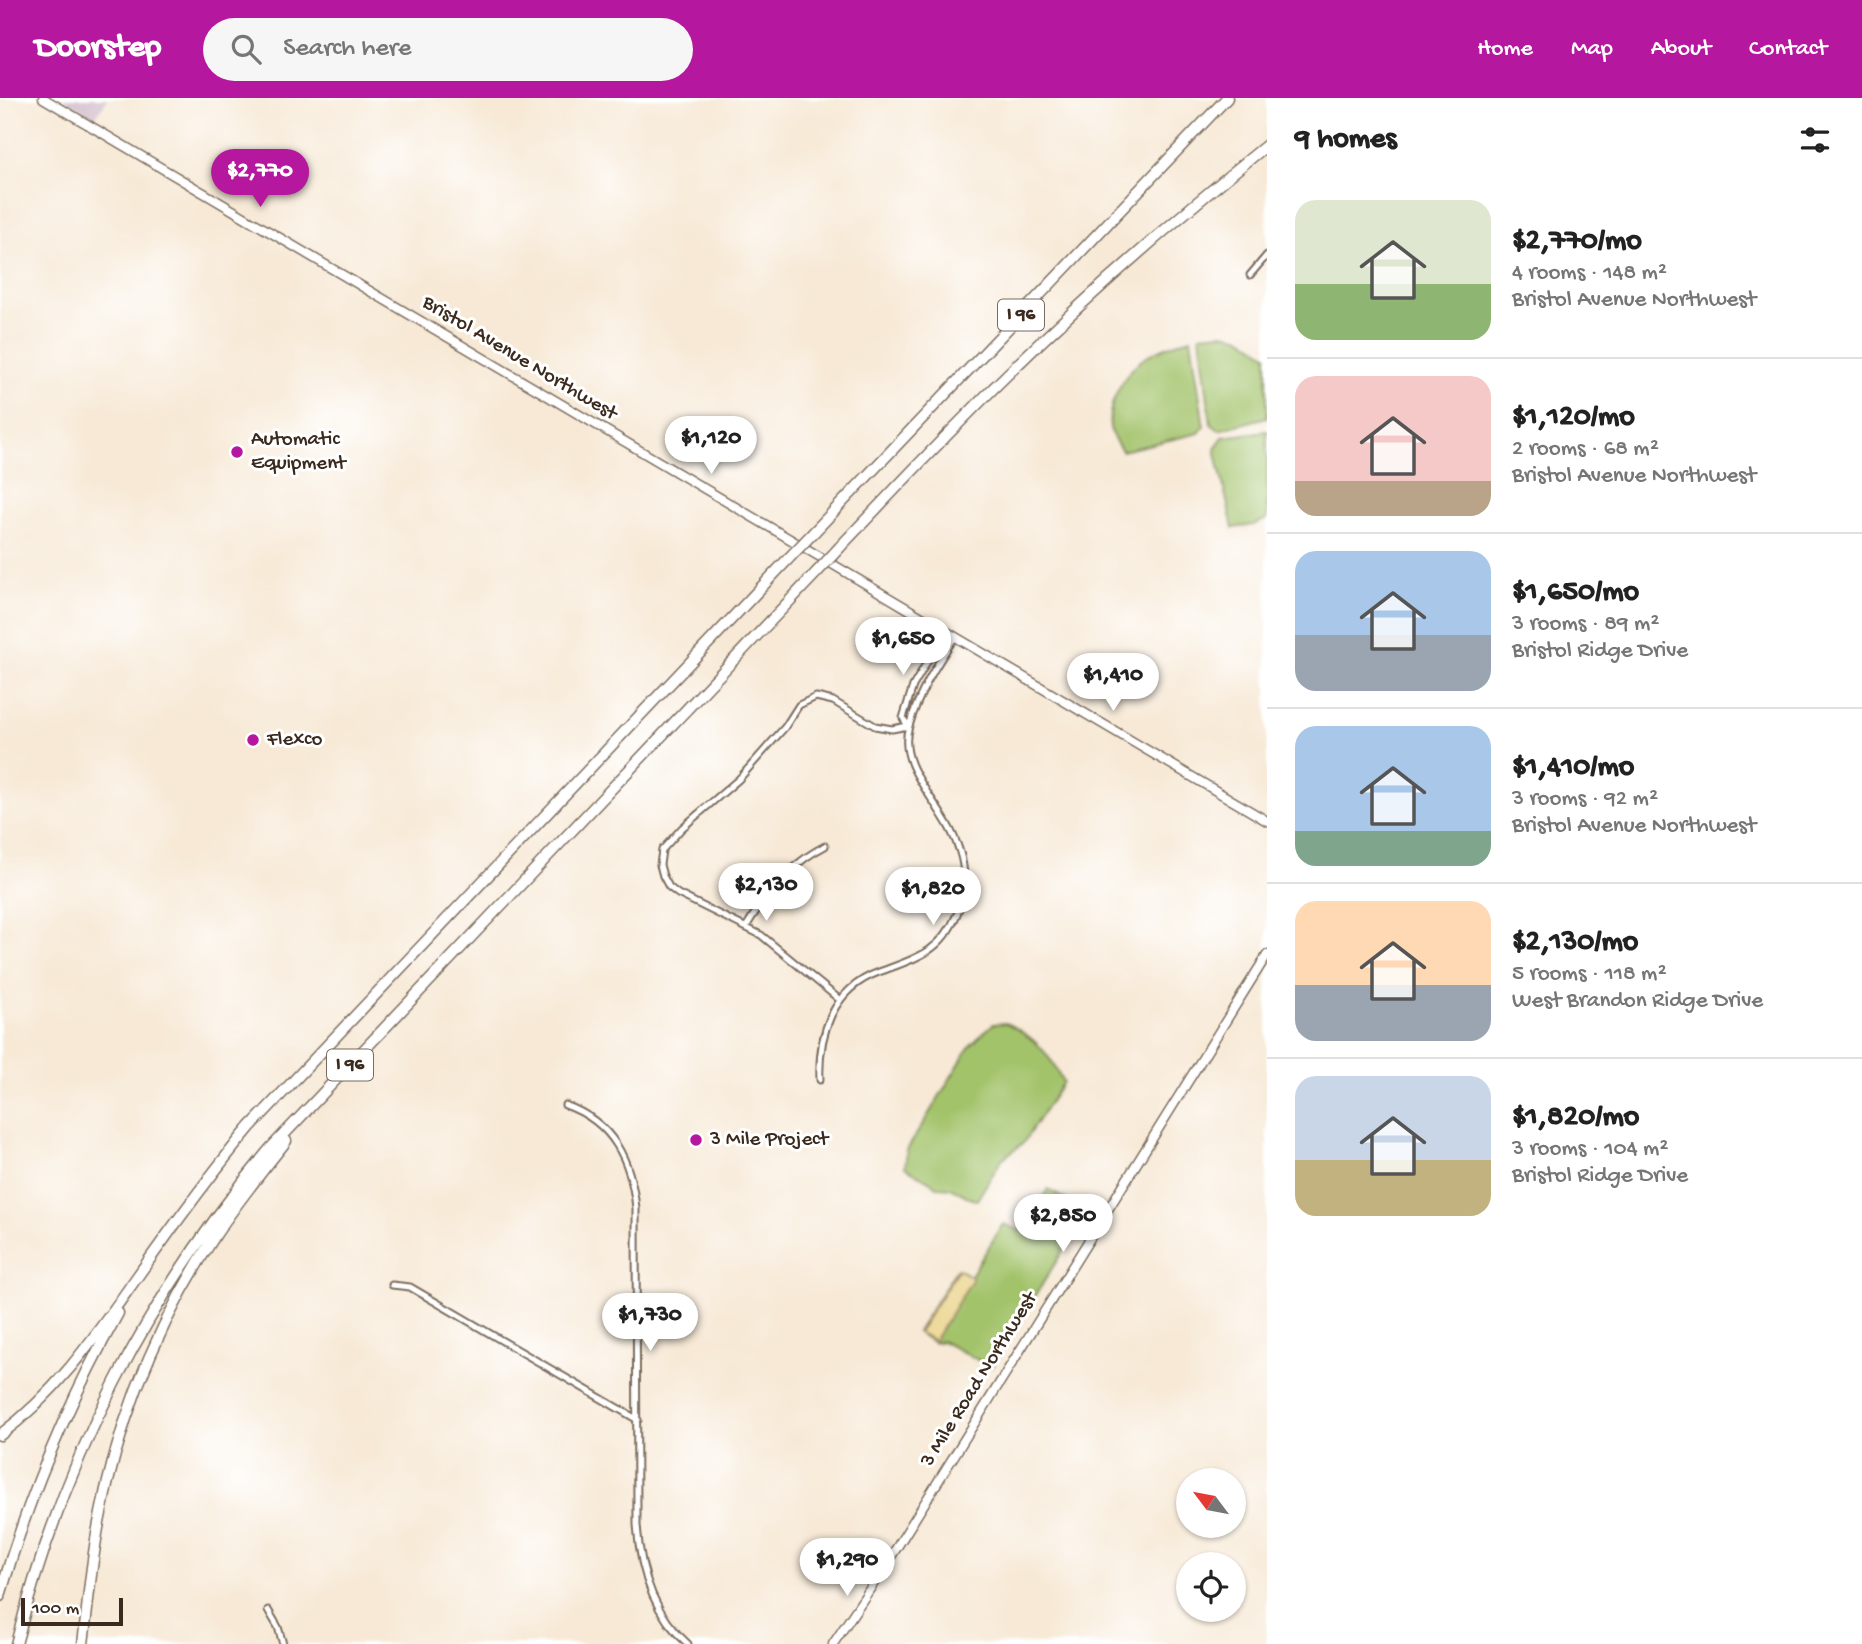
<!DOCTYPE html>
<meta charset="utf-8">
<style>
body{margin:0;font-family:"Gochi Hand",sans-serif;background:#f6f6f6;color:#222;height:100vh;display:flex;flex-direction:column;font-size:26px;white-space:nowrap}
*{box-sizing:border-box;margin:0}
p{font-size:23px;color:#767676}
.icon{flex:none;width:38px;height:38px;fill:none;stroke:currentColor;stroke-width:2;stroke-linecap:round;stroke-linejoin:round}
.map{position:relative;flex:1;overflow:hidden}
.panel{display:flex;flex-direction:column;background:#fff;width:595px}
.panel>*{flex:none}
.needle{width:46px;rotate:302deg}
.buttons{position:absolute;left:1176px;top:1370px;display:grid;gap:14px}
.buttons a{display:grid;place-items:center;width:70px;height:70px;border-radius:50%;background:#fff;box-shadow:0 2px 5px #0004;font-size:35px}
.scale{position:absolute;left:21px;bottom:18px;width:102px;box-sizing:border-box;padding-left:7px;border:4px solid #3b2a1e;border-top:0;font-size:19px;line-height:24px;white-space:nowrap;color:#3b2a1e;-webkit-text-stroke:5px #fff;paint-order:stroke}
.price{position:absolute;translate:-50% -60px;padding:0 16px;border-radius:24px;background:#fff;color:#222;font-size:23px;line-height:46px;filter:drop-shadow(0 2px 4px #0008)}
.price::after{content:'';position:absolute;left:50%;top:42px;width:21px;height:16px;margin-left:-10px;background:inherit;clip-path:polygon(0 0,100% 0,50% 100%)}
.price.selected{background:#b5179e;color:#fff}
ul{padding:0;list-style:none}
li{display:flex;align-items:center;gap:21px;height:175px;padding:0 28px}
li+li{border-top:2px solid #e0e0e0}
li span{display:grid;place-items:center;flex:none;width:196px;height:140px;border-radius:21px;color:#555}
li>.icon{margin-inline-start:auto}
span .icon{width:84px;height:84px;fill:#fffc;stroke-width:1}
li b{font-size:30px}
h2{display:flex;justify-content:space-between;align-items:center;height:84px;padding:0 28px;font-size:30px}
header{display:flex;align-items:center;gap:42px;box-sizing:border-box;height:98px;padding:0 35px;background:#b5179e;color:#fff}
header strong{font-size:33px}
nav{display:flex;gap:38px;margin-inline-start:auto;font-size:24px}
.search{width:490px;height:63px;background:#f6f6f6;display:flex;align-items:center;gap:18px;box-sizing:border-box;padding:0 24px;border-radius:38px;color:#767676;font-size:26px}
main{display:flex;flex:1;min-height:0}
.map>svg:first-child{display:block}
.industrial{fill:#d1bdca}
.green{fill:#a3c36b;stroke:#6f7644;stroke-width:2}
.sand{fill:#eeda9e;stroke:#94825e;stroke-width:2}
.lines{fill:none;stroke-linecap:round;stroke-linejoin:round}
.street-casing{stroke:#7d6d5e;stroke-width:9}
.secondary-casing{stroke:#7d6d5e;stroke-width:11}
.highway-casing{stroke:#7d6d5e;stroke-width:13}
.street{stroke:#fff;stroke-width:5}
.secondary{stroke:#fff;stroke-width:8}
.highway{stroke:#fff;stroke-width:10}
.highway-bridge-casing{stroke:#7d6d5e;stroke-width:13;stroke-linecap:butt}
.highway-bridge{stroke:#fff;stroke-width:10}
.poi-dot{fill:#b5179e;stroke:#fff;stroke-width:2.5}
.labels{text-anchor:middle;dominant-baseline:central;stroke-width:6;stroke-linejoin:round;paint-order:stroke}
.shield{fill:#fff;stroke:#766a62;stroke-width:2}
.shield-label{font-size:19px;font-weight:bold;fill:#3b2a1e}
.street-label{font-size:21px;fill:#3b2a1e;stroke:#fff}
.poi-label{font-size:21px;fill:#3b2a1e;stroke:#fff;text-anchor:start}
</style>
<header>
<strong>Doorstep</strong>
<div class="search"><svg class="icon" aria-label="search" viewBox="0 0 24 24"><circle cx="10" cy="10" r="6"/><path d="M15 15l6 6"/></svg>Search here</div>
<nav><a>Home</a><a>Map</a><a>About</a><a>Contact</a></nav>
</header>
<main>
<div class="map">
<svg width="1267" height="1546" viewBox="0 0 1267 1546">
<rect width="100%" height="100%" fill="#fff"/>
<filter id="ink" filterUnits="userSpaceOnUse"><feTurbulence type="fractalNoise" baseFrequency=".0143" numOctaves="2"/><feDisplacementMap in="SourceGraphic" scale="14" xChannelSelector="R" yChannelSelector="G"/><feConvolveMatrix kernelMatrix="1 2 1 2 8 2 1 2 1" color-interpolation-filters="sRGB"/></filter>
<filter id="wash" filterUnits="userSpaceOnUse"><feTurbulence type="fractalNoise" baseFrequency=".00686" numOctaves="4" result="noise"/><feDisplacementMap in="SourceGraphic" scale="28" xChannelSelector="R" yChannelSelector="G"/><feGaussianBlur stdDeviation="1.57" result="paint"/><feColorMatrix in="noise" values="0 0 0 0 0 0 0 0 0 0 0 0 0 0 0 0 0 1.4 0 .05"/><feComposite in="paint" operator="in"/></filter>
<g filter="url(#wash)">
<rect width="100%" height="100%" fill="#f7e9d6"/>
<path class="industrial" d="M63 0H108L95 20Z"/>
<path class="green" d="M1223 235 1239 238 1267 256V319L1219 332 1211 326 1200 237Z
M1191 240 1204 329 1199 335 1122 353C1118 347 1113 341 1111 334 1104 309 1125 272 1146 259 1160 250 1175 245 1191 240Z
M1267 333V421L1253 427 1233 430 1215 350 1223 339Z
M1006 925C1036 940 1048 954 1063 984L1023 1045 1002 1061 977 1102 972 1101 952 1090 939 1089 905 1069 907 1052 970 948 993 926Z
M1048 1091 1087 1114 991 1269 942 1243 934 1245 917 1234 956 1172 970 1179 1003 1126 1021 1133Z"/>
<path class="sand" d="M958 1171 973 1180 934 1243 918 1234Z"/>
</g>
<g filter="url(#ink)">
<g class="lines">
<defs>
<path id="street" d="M1250 177 1267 157
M908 628 903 620 913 588 945 533
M746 829C765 797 791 765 825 748
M840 902 761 837 678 796 669 789 663 778 660 767 662 752 682 730 739 681 785 629 799 607 816 599 833 603 875 628 892 631 908 628
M820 982C818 937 832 891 879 874 914 861 941 855 957 816 991 730 890 687 909 628 919 595 936 567 955 539
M565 1007C613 1024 631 1062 636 1110L637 1427C640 1472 653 1516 688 1546
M392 1187 410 1189 638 1322
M268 1512 278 1529 283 1546"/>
<path id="secondary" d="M43 0 1267 723
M833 1546 884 1470 1267 857"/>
<path id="highway" d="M814 434 1227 0
M840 449C879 408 918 366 958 326 1055 226 1159 134 1267 47
M0 1337C58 1294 96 1237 137 1179 173 1128 209 1078 250 1029L789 460
M0 1498C28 1399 68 1305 118 1215
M16 1546C64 1360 147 1198 270 1051L816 475
M83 1546C88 1506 91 1465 99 1425 118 1322 159 1223 216 1136 237 1104 262 1073 286 1043"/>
</defs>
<use href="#street" class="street-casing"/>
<use href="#secondary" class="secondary-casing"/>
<use href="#highway" class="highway-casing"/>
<use href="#street" class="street"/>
<use href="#secondary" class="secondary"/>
<use href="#highway" class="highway"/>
<defs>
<path id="highway-bridge" d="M789 460 814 434
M816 475 840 449"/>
</defs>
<use href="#highway-bridge" class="highway-bridge-casing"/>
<use href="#highway-bridge" class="highway-bridge"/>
</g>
</g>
<g class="poi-dot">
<circle cx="237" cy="354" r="7"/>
<circle cx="253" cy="642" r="7"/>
<circle cx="696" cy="1042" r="7"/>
</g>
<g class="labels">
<g class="shield">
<rect x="998" y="201.5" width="46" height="31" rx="5"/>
<rect x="327" y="951.5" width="46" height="31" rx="5"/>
</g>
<g class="shield-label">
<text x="1021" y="217">I 96</text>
<text x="350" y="967">I 96</text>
</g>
<g class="street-label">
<text transform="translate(519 261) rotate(31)">Bristol Avenue Northwest</text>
<text transform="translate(980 1282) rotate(-58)">3 Mile Road Northwest</text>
</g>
<g class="poi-label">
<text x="251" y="342">Automatic<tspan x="251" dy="24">Equipment</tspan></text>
<text x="267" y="642">Flexco</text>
<text x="710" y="1042">3 Mile Project</text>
</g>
</g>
</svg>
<div class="buttons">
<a><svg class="needle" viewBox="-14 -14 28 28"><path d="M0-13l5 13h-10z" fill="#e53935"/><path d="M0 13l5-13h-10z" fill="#767676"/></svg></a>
<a><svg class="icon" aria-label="locate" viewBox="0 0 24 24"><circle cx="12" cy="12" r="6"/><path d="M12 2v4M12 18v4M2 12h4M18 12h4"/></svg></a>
</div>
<div class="scale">100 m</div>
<b class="price selected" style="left:260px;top:111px">$2,770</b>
<b class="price" style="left:711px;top:378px">$1,120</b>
<b class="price" style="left:903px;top:579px">$1,650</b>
<b class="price" style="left:1113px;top:615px">$1,410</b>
<b class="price" style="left:766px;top:825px">$2,130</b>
<b class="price" style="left:933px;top:829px">$1,820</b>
<b class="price" style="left:1063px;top:1156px">$2,850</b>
<b class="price" style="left:650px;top:1255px">$1,730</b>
<b class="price" style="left:847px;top:1500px">$1,290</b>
</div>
<section class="panel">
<h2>9 homes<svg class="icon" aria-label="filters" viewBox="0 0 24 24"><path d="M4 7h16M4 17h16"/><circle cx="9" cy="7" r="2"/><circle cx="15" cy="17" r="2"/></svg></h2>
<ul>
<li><span style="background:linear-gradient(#dfe7d0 60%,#8fb573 0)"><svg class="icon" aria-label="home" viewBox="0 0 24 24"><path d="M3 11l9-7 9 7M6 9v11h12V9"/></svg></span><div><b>$2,770/mo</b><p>4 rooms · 148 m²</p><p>Bristol Avenue Northwest</p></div></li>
<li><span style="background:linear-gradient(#f6c9c9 75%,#b9a48a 0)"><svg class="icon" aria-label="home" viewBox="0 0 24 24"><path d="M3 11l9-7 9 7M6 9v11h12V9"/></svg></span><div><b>$1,120/mo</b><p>2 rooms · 68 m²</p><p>Bristol Avenue Northwest</p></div></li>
<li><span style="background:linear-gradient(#a9c7e8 60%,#9aa5b1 0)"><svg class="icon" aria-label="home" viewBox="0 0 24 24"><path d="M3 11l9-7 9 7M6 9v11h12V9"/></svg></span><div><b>$1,650/mo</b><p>3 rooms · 89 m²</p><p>Bristol Ridge Drive</p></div></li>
<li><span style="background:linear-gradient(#a9c7e8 75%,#7fa58c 0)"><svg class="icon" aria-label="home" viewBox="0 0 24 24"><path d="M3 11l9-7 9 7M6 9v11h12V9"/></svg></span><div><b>$1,410/mo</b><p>3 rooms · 92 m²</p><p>Bristol Avenue Northwest</p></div></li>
<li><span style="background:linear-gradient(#ffd9b3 60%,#9aa5b1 0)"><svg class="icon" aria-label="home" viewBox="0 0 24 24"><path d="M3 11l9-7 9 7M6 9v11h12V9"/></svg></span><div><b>$2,130/mo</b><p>5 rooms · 118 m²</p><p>West Brandon Ridge Drive</p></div></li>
<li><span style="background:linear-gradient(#c9d6e8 60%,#c2b280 0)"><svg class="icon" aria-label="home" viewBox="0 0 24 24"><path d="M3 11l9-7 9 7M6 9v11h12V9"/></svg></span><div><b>$1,820/mo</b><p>3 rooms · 104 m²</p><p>Bristol Ridge Drive</p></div></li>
</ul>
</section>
</main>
